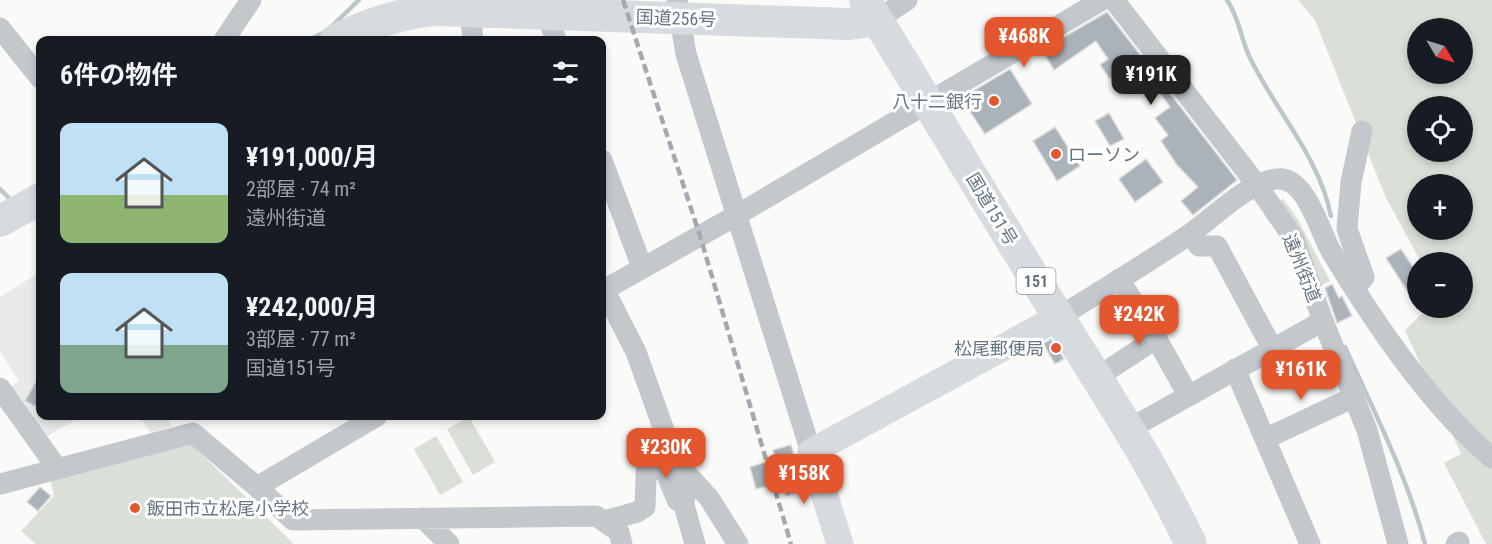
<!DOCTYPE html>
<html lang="ja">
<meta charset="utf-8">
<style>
body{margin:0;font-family:"Roboto Condensed","Noto Sans JP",sans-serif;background:#20242c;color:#f1f3f6;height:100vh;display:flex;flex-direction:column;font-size:22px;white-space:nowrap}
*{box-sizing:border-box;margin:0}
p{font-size:20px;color:#9ea1a6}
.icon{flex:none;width:33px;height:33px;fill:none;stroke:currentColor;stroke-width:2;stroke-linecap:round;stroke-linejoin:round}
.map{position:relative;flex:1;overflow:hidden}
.sheet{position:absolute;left:36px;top:36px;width:570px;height:384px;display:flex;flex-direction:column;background:#171b24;border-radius:12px;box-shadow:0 3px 9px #0003}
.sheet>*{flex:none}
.needle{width:39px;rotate:128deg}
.buttons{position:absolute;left:1407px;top:18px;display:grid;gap:12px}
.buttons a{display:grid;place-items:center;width:66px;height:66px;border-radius:50%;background:#171b24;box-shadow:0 3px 9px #0003;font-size:30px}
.price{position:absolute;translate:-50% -51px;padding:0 14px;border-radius:12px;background:#e4572e;color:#fff;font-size:20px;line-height:39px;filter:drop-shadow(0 2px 3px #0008)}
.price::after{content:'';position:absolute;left:50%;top:36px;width:18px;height:14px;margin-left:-9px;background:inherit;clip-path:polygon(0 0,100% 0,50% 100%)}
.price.current{background:#222;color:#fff}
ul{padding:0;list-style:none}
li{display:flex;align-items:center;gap:18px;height:150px;padding:0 24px}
li span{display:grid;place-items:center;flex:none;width:168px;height:120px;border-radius:12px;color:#555}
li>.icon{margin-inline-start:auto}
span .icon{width:72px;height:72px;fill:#fffc;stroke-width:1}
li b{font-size:26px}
h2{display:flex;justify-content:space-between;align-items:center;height:72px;padding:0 24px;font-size:26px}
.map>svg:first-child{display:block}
.built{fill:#e8e9e9}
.green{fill:#dadfd7;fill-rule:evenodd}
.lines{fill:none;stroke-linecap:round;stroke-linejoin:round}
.stream{stroke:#bbc7cb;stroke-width:4.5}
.building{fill:#aab3b9;stroke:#dcdcda;stroke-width:1.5}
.minor{stroke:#c3c8cc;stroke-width:21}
.major{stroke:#d6dbdf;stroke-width:27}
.highway{stroke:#d6dbdf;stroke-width:32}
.rail{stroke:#a2aab0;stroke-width:4.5;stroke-dasharray:9 4.5;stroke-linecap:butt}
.poi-dot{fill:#e4572e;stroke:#fff;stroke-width:2}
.labels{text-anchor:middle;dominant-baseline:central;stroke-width:6;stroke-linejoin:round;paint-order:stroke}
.shield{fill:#fff;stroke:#939fa8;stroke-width:1.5}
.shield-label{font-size:16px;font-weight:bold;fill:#657683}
.street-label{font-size:18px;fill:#657683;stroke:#fff}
.poi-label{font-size:18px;fill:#657683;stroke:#fff;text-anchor:end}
</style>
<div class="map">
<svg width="1492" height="544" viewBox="0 0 1492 544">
<rect width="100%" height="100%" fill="#fafaf8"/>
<path class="built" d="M40 272V416H82L44 438 7 389 19 381 0 351V297Z
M139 416H166L172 426 152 435Z"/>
<path class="green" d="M1298 0H1492V544H1486L1444 463 1461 454 1405 330 1428 308H1462V262H1421L1386 198 1315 20ZM1418 28H1462V74H1418ZM1418 106H1462V152H1418ZM1418 184H1462V230H1418Z
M1283 199 1297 218 1330 281 1317 287 1279 201Z
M469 417 495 462 473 475 447 429Z
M436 436 463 482 440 495 414 449Z
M190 443 294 544H36L21 531 54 496 50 478Z"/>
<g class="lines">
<path class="stream" d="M1227 0C1240 19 1241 41 1251 60 1278 114 1319 157 1331 216
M309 40 327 31 359 0
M0 189 12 201
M1345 347C1374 412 1407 475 1425 544"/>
</g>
<path class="building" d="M1107 12 1237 180 1193 215 1181 201 1198 187 1177 165 1161 141 1168 135 1155 118 1170 107 1153 83 1138 94 1128 81 1120 87 1113 78 1110 79 1100 65 1108 59 1096 41 1054 70 1042 50Z
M1010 69 1032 104 985 134 967 107 964 109 958 100Z
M1109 113 1124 139 1110 146 1095 121Z
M1055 127 1080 166 1057 181 1033 141Z
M1146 159 1163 182 1135 202 1119 179Z
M1401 249 1417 273 1412 276 1418 284V308L1386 258Z
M1332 284 1339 298 1342 296 1352 316 1337 323 1325 288Z
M1051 339 1064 359 1055 364 1043 344Z
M40 374V409L25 401Z
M791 445 804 490 786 496 782 482 756 489 750 467 775 459 773 450Z
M40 487 51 496 38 511 27 502Z"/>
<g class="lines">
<path class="minor" d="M677 0 686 54 811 452
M1114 0 1257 185 1294 239 1323 321 1367 430 1398 544
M470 11 473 40
M546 13 556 40
M877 20 907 0
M0 28 40 78
M224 40 251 0
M602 160 642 267
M1190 234 1199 246H1217L1272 348
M1119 279 1155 336 1188 395
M1355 288 1364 277 1347 229 1351 182 1362 131
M604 289 636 352 669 444
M602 291 737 215 1102 0
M1059 317C1103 290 1147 263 1190 234 1213 218 1249 181 1277 179 1306 176 1319 230 1331 251 1374 322 1429 404 1492 458
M1235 369 1310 544
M1096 378 1157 338
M0 388 57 468
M1129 429 1323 321
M1265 439 1354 397
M647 455 667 475 677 500 684 505
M686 473 684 505 695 544
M0 484 193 433 257 487 377 416
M257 487 293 520 596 516 619 532 622 544
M423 518 449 544
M604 521 637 512 645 507 647 451 659 442 669 444 686 473 709 498 738 544
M1456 544 1459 542"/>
<path class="major" d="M840 544 811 452 1059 317"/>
<path class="highway" d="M865 0C927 100 986 201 1048 300 1098 380 1150 458 1191 544
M336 40C367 24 398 14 433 10L849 24 877 20
M0 221 40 199"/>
<path class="rail" d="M623 0 700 236 791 544"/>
</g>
<g class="poi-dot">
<circle cx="994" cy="101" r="6"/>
<circle cx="1056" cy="154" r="6"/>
<circle cx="1056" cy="348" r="6"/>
<circle cx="135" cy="508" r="6"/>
</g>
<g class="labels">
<rect class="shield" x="1016.5" y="268" width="39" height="26" rx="4.5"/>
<g class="shield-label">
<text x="1036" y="281">151</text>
</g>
<g class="street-label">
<text transform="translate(676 18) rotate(2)">国道256号</text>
<text transform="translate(992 209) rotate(59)">国道151号</text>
<text transform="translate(1302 268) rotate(68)">遠州街道</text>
</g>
<g class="poi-label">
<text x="982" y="101">八十二銀行</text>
<text x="1068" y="154" text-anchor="start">ローソン</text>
<text x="1044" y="348">松尾郵便局</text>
<text x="147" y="508" text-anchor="start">飯田市立松尾小学校</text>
</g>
</g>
</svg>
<div class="buttons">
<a><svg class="needle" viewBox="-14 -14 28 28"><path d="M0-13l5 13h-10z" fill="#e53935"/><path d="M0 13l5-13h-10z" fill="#9ea1a6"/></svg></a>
<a><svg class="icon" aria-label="locate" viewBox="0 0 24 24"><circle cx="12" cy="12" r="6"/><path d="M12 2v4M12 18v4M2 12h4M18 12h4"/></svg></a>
<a>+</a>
<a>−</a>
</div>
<b class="price" style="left:1024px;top:68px">¥468K</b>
<b class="price current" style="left:1151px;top:106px">¥191K</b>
<b class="price" style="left:1139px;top:346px">¥242K</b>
<b class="price" style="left:1301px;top:401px">¥161K</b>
<b class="price" style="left:666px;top:479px">¥230K</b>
<b class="price" style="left:804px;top:505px">¥158K</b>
<section class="sheet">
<h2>6件の物件<svg class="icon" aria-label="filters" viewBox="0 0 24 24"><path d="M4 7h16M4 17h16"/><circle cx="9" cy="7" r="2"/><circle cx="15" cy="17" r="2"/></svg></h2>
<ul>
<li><span style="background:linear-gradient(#bfe0f5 60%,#8fb573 0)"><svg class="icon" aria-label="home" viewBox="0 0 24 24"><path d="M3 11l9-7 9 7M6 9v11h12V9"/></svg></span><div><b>¥191,000/月</b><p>2部屋 · 74 m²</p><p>遠州街道</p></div></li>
<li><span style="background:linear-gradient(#bfe0f5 60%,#7fa58c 0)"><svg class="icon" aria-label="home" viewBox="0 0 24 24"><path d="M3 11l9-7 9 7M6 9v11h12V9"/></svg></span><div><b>¥242,000/月</b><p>3部屋 · 77 m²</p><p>国道151号</p></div></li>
</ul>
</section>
</div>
